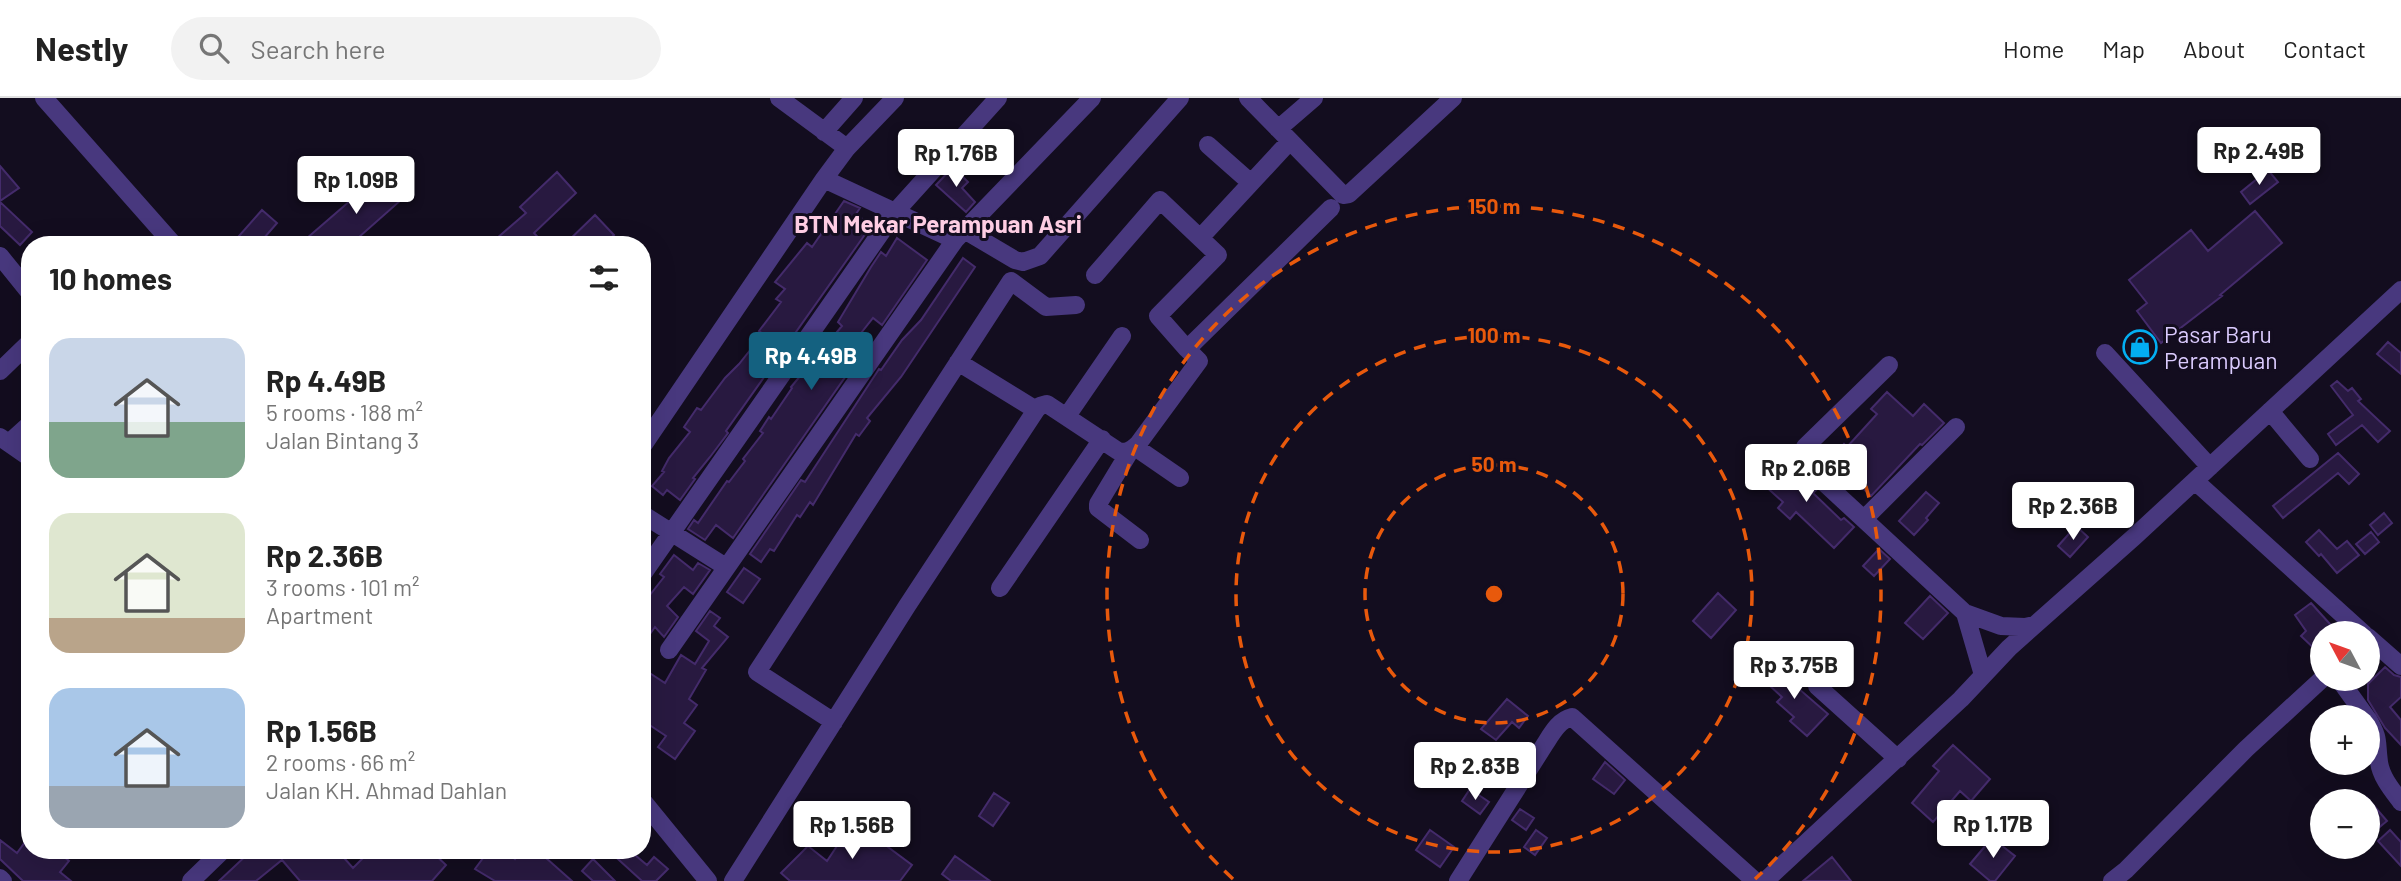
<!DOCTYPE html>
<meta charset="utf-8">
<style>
body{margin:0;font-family:Barlow,sans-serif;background:#f2f2f2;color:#222;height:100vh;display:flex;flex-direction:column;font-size:26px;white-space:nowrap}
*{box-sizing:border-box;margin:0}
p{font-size:23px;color:#767676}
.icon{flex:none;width:38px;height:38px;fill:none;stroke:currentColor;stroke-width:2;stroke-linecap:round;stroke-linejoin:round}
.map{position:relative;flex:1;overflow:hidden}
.panel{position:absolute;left:21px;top:138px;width:630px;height:623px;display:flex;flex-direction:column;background:#fff;border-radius:28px;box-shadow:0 7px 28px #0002}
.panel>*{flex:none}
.needle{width:46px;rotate:311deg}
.controls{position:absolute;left:2310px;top:523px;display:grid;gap:14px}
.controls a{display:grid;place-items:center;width:70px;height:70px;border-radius:50%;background:#fff;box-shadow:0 7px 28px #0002;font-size:35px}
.price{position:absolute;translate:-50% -60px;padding:0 16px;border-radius:7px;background:#fff;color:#222;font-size:23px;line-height:46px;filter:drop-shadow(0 2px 4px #0008)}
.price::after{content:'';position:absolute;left:50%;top:42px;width:21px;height:16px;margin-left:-10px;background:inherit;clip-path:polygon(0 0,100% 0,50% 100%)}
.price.selected{background:#146180;color:#fff}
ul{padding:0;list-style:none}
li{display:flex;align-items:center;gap:21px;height:175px;padding:0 28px}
li span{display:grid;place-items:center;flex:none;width:196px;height:140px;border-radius:21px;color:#555}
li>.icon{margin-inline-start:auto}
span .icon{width:84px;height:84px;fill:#fffc;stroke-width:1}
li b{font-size:30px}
h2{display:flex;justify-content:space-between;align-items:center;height:84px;padding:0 28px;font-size:30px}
header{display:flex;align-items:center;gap:42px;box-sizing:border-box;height:98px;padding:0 35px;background:#fff;border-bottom:2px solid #e0e0e0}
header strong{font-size:33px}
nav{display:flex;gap:38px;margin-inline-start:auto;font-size:24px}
.search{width:490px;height:63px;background:#f2f2f2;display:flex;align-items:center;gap:18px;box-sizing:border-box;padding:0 24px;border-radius:38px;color:#767676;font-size:26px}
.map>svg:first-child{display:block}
.building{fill:#281940;stroke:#442b6b;stroke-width:2}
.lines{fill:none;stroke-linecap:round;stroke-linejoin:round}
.minor{stroke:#48387e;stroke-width:18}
.ring{fill:none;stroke:#e8590c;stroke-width:3.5;stroke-dasharray:12 9}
.labels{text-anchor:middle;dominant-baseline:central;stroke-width:6;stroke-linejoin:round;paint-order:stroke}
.poi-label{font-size:23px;fill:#dbcbfe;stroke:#130d1f;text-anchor:start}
.neighbourhood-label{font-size:24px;font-weight:bold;fill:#fecde3;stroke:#130d1f}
.centre{fill:#e8590c;stroke:#130d1f;stroke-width:3.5}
.ring-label{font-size:21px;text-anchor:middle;font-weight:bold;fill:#e8590c;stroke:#130d1f;stroke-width:6;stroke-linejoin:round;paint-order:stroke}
</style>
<header>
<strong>Nestly</strong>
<div class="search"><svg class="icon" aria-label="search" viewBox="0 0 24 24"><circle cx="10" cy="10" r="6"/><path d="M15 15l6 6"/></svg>Search here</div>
<nav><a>Home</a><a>Map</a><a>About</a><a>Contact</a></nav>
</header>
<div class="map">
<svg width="2401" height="783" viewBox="0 0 2401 783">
<rect width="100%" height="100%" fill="#130d1f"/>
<path class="building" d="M0 68 19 90 0 103Z
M953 69 968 84 962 90 975 104 966 114 936 87Z
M2268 72 2278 84 2250 106 2241 94Z
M557 74 576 95 534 135 545 147H489L526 115 520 109Z
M380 77 401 102 350 147H299Z
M844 103 860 110 856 116 871 128 726 333 728 335 710 359 693 380 695 381 680 402 667 392 663 397 652 388 664 374 662 373 669 360 690 334 684 329 697 310 701 312 725 280 739 266 763 236 759 233 781 204 776 201 785 191 775 184 807 145 812 149Z
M0 104 32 134 20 147 0 128Z
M262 112 277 125 258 147H231Z
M2255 113 2282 145 2220 197 2222 198 2161 245 2137 213 2147 205 2129 182 2191 132 2208 153Z
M595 117 614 137 604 147H564Z
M897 140 927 162 882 227 873 220 850 249 858 255 847 269 850 272 733 440 716 427 705 442 688 431 694 422 698 425 727 383 729 384 745 363 743 361 763 335 760 333 769 319 771 321 792 290 791 289 842 228 838 224 871 169 881 154 886 158Z
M963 160 975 169 901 279 867 320 870 323 859 338 856 336 813 407 810 404 800 419 797 417 774 453 770 451 761 464 750 456 801 382 805 384 879 271 881 272 902 242 921 222Z
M2388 244 2401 255V276L2377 256Z
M2337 283 2348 293 2352 290 2361 301 2358 303 2390 333 2378 344 2362 327 2336 347 2328 336 2353 317 2331 288Z
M1887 294 1913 318 1924 306 1944 325 1922 347 1920 346 1871 398 1832 360 1844 346 1847 349 1877 316 1871 311Z
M2338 355 2359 376 2349 386 2338 375 2283 420 2273 408Z
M1788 359 1795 373 1816 392 1813 395 1841 422 1844 420 1854 429 1834 450 1796 414 1790 421 1778 410 1783 404 1763 386Z
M1926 394 1939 405 1926 420 1928 422 1914 437 1899 423Z
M2384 415 2392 425 2378 437 2370 427Z
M2076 428 2088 439 2070 459 2058 448Z
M2319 432 2337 451 2347 443 2359 457 2337 475 2321 456 2319 458 2306 444Z
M2371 434 2379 444 2365 456 2356 446Z
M1879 451 1890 461 1874 478 1863 468Z
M674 457 693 472 698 465 710 472 693 496 684 489 667 508 678 519 664 539 655 529 642 547V507L664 479 660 476Z
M744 470 760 481 743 505 727 494Z
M1718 495 1736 512 1711 540 1693 523Z
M1930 498 1948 515 1923 541 1905 525Z
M2311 505 2339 536H2322V558L2301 538 2306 533 2295 517Z
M710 513 720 520 714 528 728 539 702 570 706 572 689 601 697 607 684 625 695 633 675 661 658 649 666 638 642 622V570L665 585 681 557 695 566 709 543 696 533Z
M1769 565 1828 616 1807 638 1790 623 1794 619 1777 604 1782 599 1758 577Z
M2385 569 2394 577 2401 579V599L2390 609 2401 622V647L2385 630 2368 602V586Z
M1507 601 1528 618 1519 630 1512 624 1496 642 1481 631Z
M1953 647 1990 681 1971 703 1960 693 1933 724 1912 705 1939 673 1933 668Z
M1605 664 1625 682 1614 696 1593 681Z
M1470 691 1489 704 1480 716 1462 703Z
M994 695 1009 705 993 728 979 718Z
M2368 701 2387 723 2376 732 2368 722Z
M1520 711 1534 720 1526 732 1512 722Z
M865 722 892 744 888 749 912 767 900 783H790L781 775 808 748 827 763 839 745 844 749Z
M1430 732 1454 749 1440 769 1416 752Z
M1536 732 1547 740 1535 757 1524 749Z
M2390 732 2401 744V768L2378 743Z
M30 737V752H56L69 763 60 774 71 783H23L0 761V742L17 755Z
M1992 740 2015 758 1995 783H1990L1970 766Z
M252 752H337L353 770 371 752H430L446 767 432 783H300L282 762 256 783H219Z
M489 752H504L515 761 523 752H537L572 783H495L475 771Z
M608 752H629L647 767 654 759 668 771 656 783H642Z
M955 758 990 783H951L942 776Z
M1832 759 1851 783H1803Z
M593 761 615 783H593L582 773Z"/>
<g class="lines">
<path class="minor" d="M44 0 174 147
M779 0 847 50
M1248 0 1343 97 1349 96 1453 0
M1278 31 1314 0
M824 34 854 0
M824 81 955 142
M1251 85 1290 43
M966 133 1015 162 1023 164 1040 158 1180 0
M1200 140 1251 85 1208 47
M0 158 30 195
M1095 177 1160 102 1218 157 1158 218 1187 251
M2105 255 2210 369
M958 264 1036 312
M1889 267 1805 349 1801 359 1803 365 1965 515 2001 528 2025 529 2034 527
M0 273 30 244
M2270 313 2310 361
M1067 318 1122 238
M0 339 30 360
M9 345 30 326
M642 349 824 81 847 50 895 0
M1135 349 1180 380
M1130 353 1098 406V410L1140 442
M2195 383 2364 536
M642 416 726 469
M1865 420 1956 329
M642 477 896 113 998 0
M1000 490 1102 341
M1965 515 1983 577
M2368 539 2401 568
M669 552 955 142 1092 0
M2339 581 2367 620
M1817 588 1898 661
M2368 621C2380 642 2376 642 2379 664 2381 679 2392 692 2401 704
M834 624 757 574 1011 183 1046 209 1076 207
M642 702 708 783
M0 780 3 783
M191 783 223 752
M733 783 907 508 1036 312 1040 308 1047 306 1118 353C1127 356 1132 351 1138 346L1199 263 1187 251 1331 110
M1458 783 1545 646C1552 635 1559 622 1572 619L1755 783
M1765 783 1961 601 2009 550 2134 439 2401 192
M2112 783 2126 772 2246 651 2322 581"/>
</g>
<g class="ring">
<circle cx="1494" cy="496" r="129"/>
<circle cx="1494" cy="496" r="258"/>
<path d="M1233 781A387 387 0 1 1 1755 781"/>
</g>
<defs>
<symbol id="shop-ring" viewBox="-11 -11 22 22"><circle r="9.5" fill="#130d1f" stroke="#03aef2" stroke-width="1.5"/><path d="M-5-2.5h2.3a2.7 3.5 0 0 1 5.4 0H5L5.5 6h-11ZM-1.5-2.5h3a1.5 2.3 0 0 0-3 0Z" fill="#03aef2"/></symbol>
</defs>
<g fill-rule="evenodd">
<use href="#shop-ring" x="2121" y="230" width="38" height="38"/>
</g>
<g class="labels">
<g class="poi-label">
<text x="2164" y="236">Pasar Baru<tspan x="2164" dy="26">Perampuan</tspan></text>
</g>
<g class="neighbourhood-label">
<text x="938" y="125">BTN Mekar Perampuan Asri</text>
</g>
</g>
<circle cx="1494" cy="496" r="10" class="centre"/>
<g class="ring-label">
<text x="1494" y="116">150 m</text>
<text x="1494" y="245">100 m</text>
<text x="1494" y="374">50 m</text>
</g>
</svg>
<div class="controls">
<a><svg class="needle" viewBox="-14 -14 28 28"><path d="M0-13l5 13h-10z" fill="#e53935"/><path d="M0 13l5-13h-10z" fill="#767676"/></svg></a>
<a>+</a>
<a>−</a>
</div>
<b class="price" style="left:2259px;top:89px">Rp 2.49B</b>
<b class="price" style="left:956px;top:91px">Rp 1.76B</b>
<b class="price" style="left:356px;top:118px">Rp 1.09B</b>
<b class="price selected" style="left:811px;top:294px">Rp 4.49B</b>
<b class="price" style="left:1806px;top:406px">Rp 2.06B</b>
<b class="price" style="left:2073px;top:444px">Rp 2.36B</b>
<b class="price" style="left:1794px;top:603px">Rp 3.75B</b>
<b class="price" style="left:1475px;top:704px">Rp 2.83B</b>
<b class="price" style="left:1993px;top:762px">Rp 1.17B</b>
<b class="price" style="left:852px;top:763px">Rp 1.56B</b>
<section class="panel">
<h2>10 homes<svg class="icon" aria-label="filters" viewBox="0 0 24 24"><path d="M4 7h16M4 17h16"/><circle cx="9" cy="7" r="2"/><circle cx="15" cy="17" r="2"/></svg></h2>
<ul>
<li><span style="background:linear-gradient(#c9d6e8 60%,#7fa58c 0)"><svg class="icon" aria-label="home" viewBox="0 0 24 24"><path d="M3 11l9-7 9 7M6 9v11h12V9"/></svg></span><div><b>Rp 4.49B</b><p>5 rooms · 188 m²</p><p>Jalan Bintang 3</p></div></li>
<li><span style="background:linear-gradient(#dfe7d0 75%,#b9a48a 0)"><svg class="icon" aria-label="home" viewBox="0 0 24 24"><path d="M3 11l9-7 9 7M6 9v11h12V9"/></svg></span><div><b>Rp 2.36B</b><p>3 rooms · 101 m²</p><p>Apartment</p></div></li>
<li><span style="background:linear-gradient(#a9c7e8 70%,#9aa5b1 0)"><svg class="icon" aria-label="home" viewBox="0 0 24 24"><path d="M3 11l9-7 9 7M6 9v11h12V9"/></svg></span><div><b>Rp 1.56B</b><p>2 rooms · 66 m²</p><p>Jalan KH. Ahmad Dahlan</p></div></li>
</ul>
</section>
</div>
